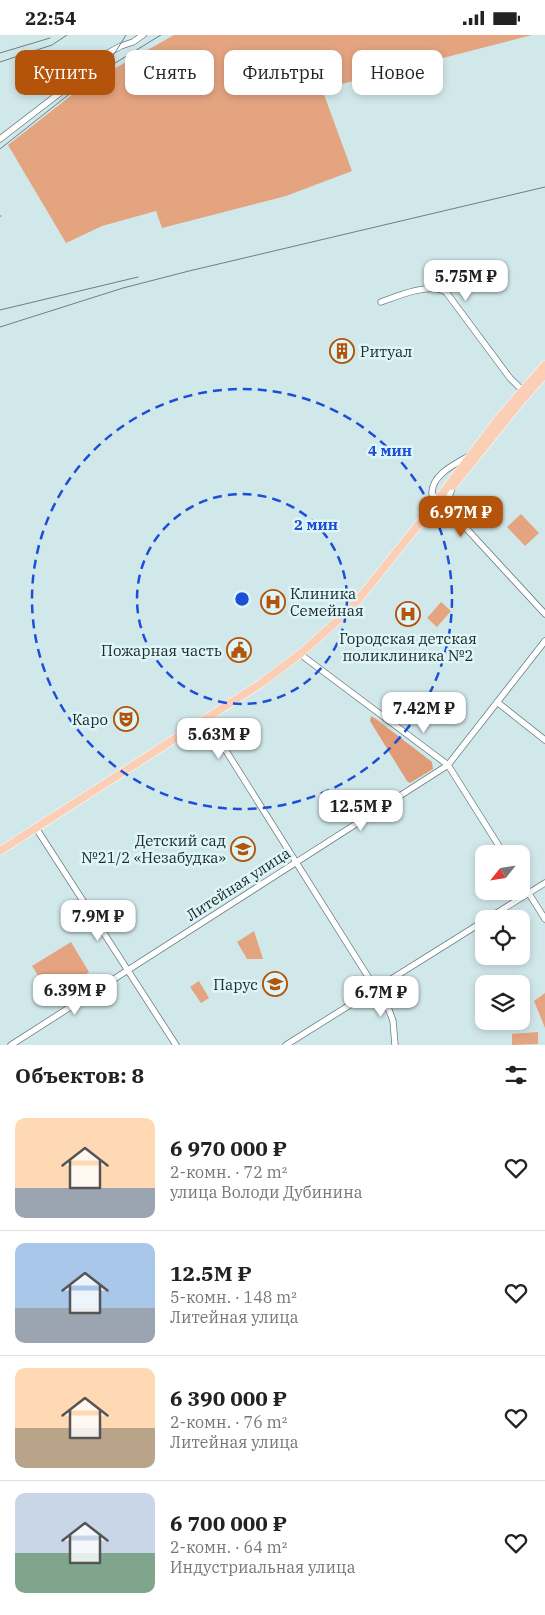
<!DOCTYPE html>
<html lang="ru">
<meta charset="utf-8">
<style>
body{margin:0;font-family:"IBM Plex Serif",serif;background:#f2f2f2;color:#222;height:100vh;display:flex;flex-direction:column;font-size:19px;white-space:nowrap}
*{box-sizing:border-box;margin:0}
p{font-size:16px;color:#767676}
.icon{flex:none;width:28px;height:28px;fill:none;stroke:currentColor;stroke-width:2;stroke-linecap:round;stroke-linejoin:round}
.map{position:relative;height:1010px;overflow:hidden}
.sheet{display:flex;flex-direction:column;background:#fff;flex:1}
.sheet>*{flex:none}
.banner{position:absolute;left:15px;top:15px;width:515px;height:45px;display:flex;gap:10px}
.needle{width:32px;rotate:240deg}
.buttons{position:absolute;left:475px;top:810px;display:grid;gap:10px}
.buttons a{display:grid;place-items:center;width:55px;height:55px;border-radius:10px;background:#fff;box-shadow:0 2px 8px #0003;font-size:25px}
.price{position:absolute;translate:-50% -42px;padding:0 11px;border-radius:10px;background:#fff;color:#222;font-size:16px;line-height:32px;filter:drop-shadow(0 1px 2px #0008)}
.price::after{content:'';position:absolute;left:50%;top:30px;width:15px;height:11px;margin-left:-8px;background:inherit;clip-path:polygon(0 0,100% 0,50% 100%)}
.price.selected{background:#b4540b;color:#fff}
ul{padding:0;list-style:none}
li{display:flex;align-items:center;gap:15px;height:125px;padding:0 15px}
li+li{border-top:1px solid #e0e0e0}
li span{display:grid;place-items:center;flex:none;width:140px;height:100px;border-radius:10px;color:#555}
li>.icon{margin-inline-start:auto}
span .icon{width:60px;height:60px;fill:#fffc;stroke-width:1}
li b{font-size:21px}
h2{display:flex;justify-content:space-between;align-items:center;height:60px;padding:0 15px;font-size:21px}
.tag{padding:0 18px;border-radius:10px;background:#fff;box-shadow:0 2px 8px #0003;font-size:18px;line-height:45px}
.tag.selected{background:#b4540b;color:#fff}
.status{display:flex;justify-content:space-between;align-items:center;height:35px;padding:0 25px;background:#fff;direction:ltr}
.status svg{height:14px;fill:currentColor}
.map>svg:first-child{display:block}
.green{fill:#e5a480}
.forest{fill:#de9b76}
.lines{fill:none;stroke-linecap:round;stroke-linejoin:round}
.minor-casing{stroke:#697e81;stroke-width:7}
.major-casing{stroke:#fff;stroke-width:9}
.minor{stroke:#fff;stroke-width:5.5}
.major{stroke:#fbceb6;stroke-width:8}
.rail{stroke:#6f7e80;stroke-width:1}
.ring{fill:none;stroke:#1d4ed8;stroke-width:2.5;stroke-dasharray:9 6}
.labels{text-anchor:middle;dominant-baseline:central;stroke-width:5;stroke-linejoin:round;paint-order:stroke}
.poi-label{font-size:15px;fill:#212a2b;stroke:#def6f8;text-anchor:end}
.street-label{font-size:15px;fill:#212a2b;stroke:#def6f8}
.centre{fill:#1d4ed8;stroke:#def6f8;stroke-width:2.5}
.ring-label{font-size:15px;text-anchor:middle;font-weight:bold;fill:#1d4ed8;stroke:#def6f8;stroke-width:5;stroke-linejoin:round;paint-order:stroke}
</style>
<div class="status"><b>22:54</b><svg viewBox="0 0 49 12"><path d="M0 12V9h3v3zM5 12V6h3v6zM10 12V3h3v9zM15 12V0h3v12zM26 1h20v11H26zM47 4h2v5h-2z"/></svg></div>
<div class="map">
<svg width="545" height="1010" viewBox="0 0 545 1010">
<rect width="100%" height="100%" fill="#d1e8eb"/>
<path class="green" d="M174 0H532L322 54 352 136 286 161 162 193 156 176 102 191 66 208 8 110 82 52Z
M521 479 539 498 525 511 507 492Z
M441 567 451 576 437 592 427 583Z
M254 896 263 924H247L237 907Z
M71 907 89 937 51 961 32 931Z
M199 946 209 963 201 968 190 952Z
M545 958V993L534 966Z
M538 997V1009L512 1010V999Z"/>
<path class="forest" d="M371 681 376 684 432 727 433 734 410 748 407 746 370 686Z"/>
<g class="lines">
<defs>
<path id="minor" d="M0 104 87 37 108 18 121 11 133 7 143 0
M381 267C397 261 431 247 446 257L510 343 522 355
M469 421C455 429 431 440 432 459L453 479 545 579
M453 477 449 462 453 451
M427 479 438 475 451 478
M300 619 448 730 504 819
M497 667 545 705
M206 684 389 975 393 986 395 1010
M36 793 176 1010
M521 846 545 884
M487 884 545 848
M11 1010 448 730 545 606
M286 1010 484 886"/>
<path id="major" d="M453 451 522 365 545 339
M0 816 260 649 300 619 345 579 358 565 427 479 499 383 545 330"/>
</defs>
<use href="#minor" class="minor-casing"/>
<use href="#major" class="major-casing"/>
<use href="#minor" class="minor"/>
<use href="#major" class="major"/>
<path class="rail" d="M0 18 50 3
M0 27 52 10 67 0
M107 33 161 0
M0 114 101 34 113 21 126 0
M0 181H1
M0 275 138 242
M0 292 123 253 189 236 545 152"/>
</g>
<g class="ring">
<circle cx="242" cy="564" r="105"/>
<circle cx="242" cy="564" r="210"/>
</g>
<defs>
<symbol id="building-ring" viewBox="-11 -11 22 22"><circle r="9.5" fill="#def6f8" stroke="#b4540b" stroke-width="1.5"/><path d="M-4-6H4V6H1V3H-1V6H-4ZM-2.5-4.3h1.7v1.8h-1.7ZM.8-4.3h1.7v1.8H.8ZM-2.5-1h1.7V.8h-1.7ZM.8-1h1.7V.8H.8Z" fill="#b4540b"/></symbol>
<symbol id="hospital-ring" viewBox="-11 -11 22 22"><circle r="9.5" fill="#def6f8" stroke="#b4540b" stroke-width="1.5"/><path d="M-5-5h3v3.5h4V-5h3V5h-3V1.5h-4V5h-3Z" fill="#b4540b"/></symbol>
<symbol id="civic-ring" viewBox="-11 -11 22 22"><circle r="9.5" fill="#def6f8" stroke="#b4540b" stroke-width="1.5"/><path d="M-.6-6.5H3V-4.5H.6V-3L4-1V1h2V6H-6V1h2V-1L-.6-3ZM-1.2 2.5V6h2.4V2.5Z" fill="#b4540b"/></symbol>
<symbol id="theatre-ring" viewBox="-11 -11 22 22"><circle r="9.5" fill="#def6f8" stroke="#b4540b" stroke-width="1.5"/><path d="M-5-5.5Q0-4 5-5.5V0Q5 5 0 6Q-5 5-5 0ZM-3.3-2.5H-1v1.5H-3.3ZM1-2.5H3.3v1.5H1ZM-2.8 1Q0 5.5 2.8 1Z" fill="#b4540b"/></symbol>
<symbol id="school-ring" viewBox="-11 -11 22 22"><circle r="9.5" fill="#def6f8" stroke="#b4540b" stroke-width="1.5"/><path d="M0-5L7-2L0 1L-7-2ZM-4 1L0 2.5L4 1V4Q0 6-4 4Z" fill="#b4540b"/></symbol>
<symbol id="university-ring" viewBox="-11 -11 22 22"><circle r="9.5" fill="#def6f8" stroke="#b4540b" stroke-width="1.5"/><path d="M0-5L7-2L0 1L-7-2ZM-4 1L0 2.5L4 1V4Q0 6-4 4Z" fill="#b4540b"/></symbol>
</defs>
<g fill-rule="evenodd">
<use href="#building-ring" x="328" y="302" width="28" height="28"/>
<use href="#hospital-ring" x="259" y="553" width="28" height="28"/>
<use href="#hospital-ring" x="394" y="565" width="28" height="28"/>
<use href="#civic-ring" x="225" y="601" width="28" height="28"/>
<use href="#theatre-ring" x="112" y="670" width="28" height="28"/>
<use href="#school-ring" x="229" y="800" width="28" height="28"/>
<use href="#university-ring" x="261" y="935" width="28" height="28"/>
</g>
<g class="labels">
<g class="poi-label">
<text x="360" y="316" text-anchor="start">Ритуал</text>
<text x="290" y="558" text-anchor="start">Клиника<tspan x="290" dy="17">Семейная</tspan></text>
<text x="408" y="603" text-anchor="middle">Городская детская<tspan x="408" dy="17">поликлиника №2</tspan></text>
<text x="222" y="615">Пожарная часть</text>
<text x="108" y="684">Каро</text>
<text x="226" y="805">Детский сад<tspan x="226" dy="17">№21/2 «Незабудка»</tspan></text>
<text x="258" y="949">Парус</text>
</g>
<g class="street-label">
<text transform="translate(238 849) rotate(-33)">Литейная улица</text>
</g>
</g>
<circle cx="242" cy="564" r="8" class="centre"/>
<g class="ring-label">
<text x="390" y="421">4 мин</text>
<text x="316" y="495">2 мин</text>
</g>
</svg>
<div class="buttons">
<a><svg class="needle" viewBox="-14 -14 28 28"><path d="M0-13l5 13h-10z" fill="#e53935"/><path d="M0 13l5-13h-10z" fill="#767676"/></svg></a>
<a><svg class="icon" aria-label="locate" viewBox="0 0 24 24"><circle cx="12" cy="12" r="6"/><path d="M12 2v4M12 18v4M2 12h4M18 12h4"/></svg></a>
<a><svg class="icon" aria-label="layers" viewBox="0 0 24 24"><path d="M12 4l9 5-9 5-9-5zM3 14l9 5 9-5"/></svg></a>
</div>
<b class="price" style="left:466px;top:267px">5.75M ₽</b>
<b class="price selected" style="left:461px;top:503px">6.97M ₽</b>
<b class="price" style="left:424px;top:699px">7.42M ₽</b>
<b class="price" style="left:219px;top:725px">5.63M ₽</b>
<b class="price" style="left:361px;top:797px">12.5M ₽</b>
<b class="price" style="left:98px;top:907px">7.9M ₽</b>
<b class="price" style="left:75px;top:981px">6.39M ₽</b>
<b class="price" style="left:381px;top:983px">6.7M ₽</b>
<div class="banner">
<a class="tag selected">Купить</a>
<a class="tag">Снять</a>
<a class="tag">Фильтры</a>
<a class="tag">Новое</a>
</div>
</div>
<section class="sheet">
<h2>Объектов: 8<svg class="icon" aria-label="filters" viewBox="0 0 24 24"><path d="M4 7h16M4 17h16"/><circle cx="9" cy="7" r="2"/><circle cx="15" cy="17" r="2"/></svg></h2>
<ul>
<li><span style="background:linear-gradient(#ffd9b3 70%,#9aa5b1 0)"><svg class="icon" aria-label="home" viewBox="0 0 24 24"><path d="M3 11l9-7 9 7M6 9v11h12V9"/></svg></span><div><b>6 970 000 ₽</b><p>2-комн. · 72 m²</p><p>улица Володи Дубинина</p></div><svg class="icon" aria-label="heart" viewBox="0 0 24 24"><path d="M12 20l-8-8c-3-5 5-10 8-4 3-6 11-1 8 4z"/></svg></li>
<li><span style="background:linear-gradient(#a9c7e8 65%,#9aa5b1 0)"><svg class="icon" aria-label="home" viewBox="0 0 24 24"><path d="M3 11l9-7 9 7M6 9v11h12V9"/></svg></span><div><b>12.5M ₽</b><p>5-комн. · 148 m²</p><p>Литейная улица</p></div><svg class="icon" aria-label="heart" viewBox="0 0 24 24"><path d="M12 20l-8-8c-3-5 5-10 8-4 3-6 11-1 8 4z"/></svg></li>
<li><span style="background:linear-gradient(#ffd9b3 60%,#b9a48a 0)"><svg class="icon" aria-label="home" viewBox="0 0 24 24"><path d="M3 11l9-7 9 7M6 9v11h12V9"/></svg></span><div><b>6 390 000 ₽</b><p>2-комн. · 76 m²</p><p>Литейная улица</p></div><svg class="icon" aria-label="heart" viewBox="0 0 24 24"><path d="M12 20l-8-8c-3-5 5-10 8-4 3-6 11-1 8 4z"/></svg></li>
<li><span style="background:linear-gradient(#c9d6e8 60%,#7fa58c 0)"><svg class="icon" aria-label="home" viewBox="0 0 24 24"><path d="M3 11l9-7 9 7M6 9v11h12V9"/></svg></span><div><b>6 700 000 ₽</b><p>2-комн. · 64 m²</p><p>Индустриальная улица</p></div><svg class="icon" aria-label="heart" viewBox="0 0 24 24"><path d="M12 20l-8-8c-3-5 5-10 8-4 3-6 11-1 8 4z"/></svg></li>
</ul>
</section>
